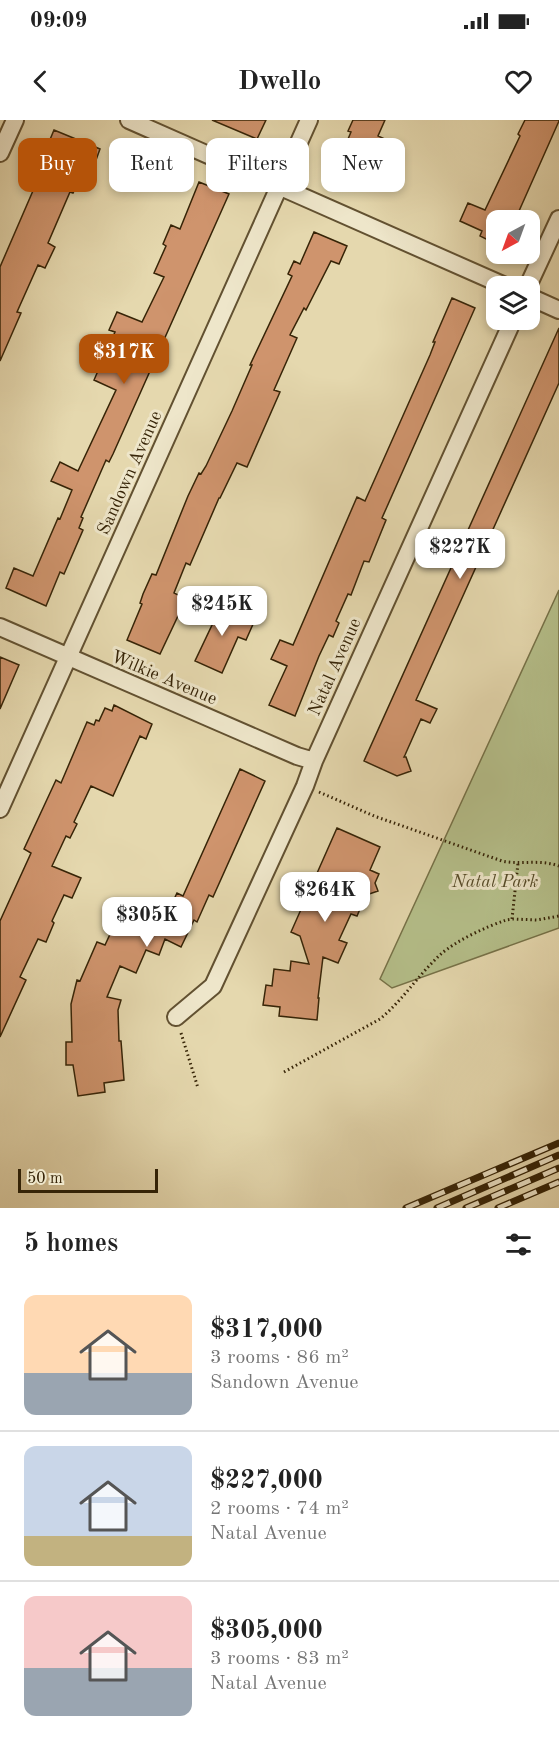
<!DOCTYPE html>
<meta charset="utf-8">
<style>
body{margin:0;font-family:"Old Standard TT",serif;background:#f2f2f2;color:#222;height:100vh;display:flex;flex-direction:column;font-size:22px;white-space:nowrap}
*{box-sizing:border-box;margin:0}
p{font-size:20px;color:#767676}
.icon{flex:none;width:33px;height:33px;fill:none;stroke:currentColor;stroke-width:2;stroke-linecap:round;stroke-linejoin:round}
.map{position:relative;height:1088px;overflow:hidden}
.sheet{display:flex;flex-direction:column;background:#fff;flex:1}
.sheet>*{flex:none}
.top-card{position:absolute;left:18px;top:18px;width:524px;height:54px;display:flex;gap:12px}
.needle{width:39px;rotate:221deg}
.controls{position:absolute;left:486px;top:90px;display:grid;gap:12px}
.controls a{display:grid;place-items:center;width:54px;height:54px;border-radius:12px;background:#fff;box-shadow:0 3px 9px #0003;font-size:30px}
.scale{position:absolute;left:18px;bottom:15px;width:140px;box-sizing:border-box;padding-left:6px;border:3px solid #362407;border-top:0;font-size:16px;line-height:21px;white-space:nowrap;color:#362407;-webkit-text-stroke:4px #eee6ca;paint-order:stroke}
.price{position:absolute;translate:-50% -51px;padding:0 14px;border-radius:12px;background:#fff;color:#222;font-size:20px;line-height:39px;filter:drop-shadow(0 2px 3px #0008)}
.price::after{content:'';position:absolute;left:50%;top:36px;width:18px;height:14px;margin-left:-9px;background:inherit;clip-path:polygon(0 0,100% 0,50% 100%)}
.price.selected{background:#b45309;color:#fff}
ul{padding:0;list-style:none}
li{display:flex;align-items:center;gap:18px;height:150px;padding:0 24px}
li+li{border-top:2px solid #e0e0e0}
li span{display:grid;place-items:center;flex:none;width:168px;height:120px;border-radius:12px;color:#555}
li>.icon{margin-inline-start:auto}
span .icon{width:72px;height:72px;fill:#fffc;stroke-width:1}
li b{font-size:26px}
h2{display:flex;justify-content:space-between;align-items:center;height:72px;padding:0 24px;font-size:26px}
.pill{padding:0 21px;border-radius:12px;background:#fff;box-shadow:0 3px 9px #0003;font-size:21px;line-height:54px}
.pill.selected{background:#b45309;color:#fff}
.status{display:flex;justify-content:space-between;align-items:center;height:42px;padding:0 30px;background:#fff;direction:ltr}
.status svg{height:16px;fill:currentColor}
header{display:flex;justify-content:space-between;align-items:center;height:78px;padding:0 24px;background:#fff;font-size:27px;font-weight:700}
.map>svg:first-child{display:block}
.green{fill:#b5bf8a;stroke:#767248;stroke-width:1.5}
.building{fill:#cf946d;stroke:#362407;stroke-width:1.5}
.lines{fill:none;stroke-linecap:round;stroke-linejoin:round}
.street-casing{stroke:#625131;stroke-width:20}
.path{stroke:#362407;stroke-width:3;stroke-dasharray:1.5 3;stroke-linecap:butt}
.street{stroke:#eee6ca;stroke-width:16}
.rail-casing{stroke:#362407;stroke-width:7}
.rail{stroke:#eee6ca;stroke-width:4.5;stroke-dasharray:14;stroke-linecap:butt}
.labels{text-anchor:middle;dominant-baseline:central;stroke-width:6;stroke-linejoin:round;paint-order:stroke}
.street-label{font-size:18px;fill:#362407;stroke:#eee6ca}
.park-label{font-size:18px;font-style:italic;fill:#564b28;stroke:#eee6ca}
</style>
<div class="status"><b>09:09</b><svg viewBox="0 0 49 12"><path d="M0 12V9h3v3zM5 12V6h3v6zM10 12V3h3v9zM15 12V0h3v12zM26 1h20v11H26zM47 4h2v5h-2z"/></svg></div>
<header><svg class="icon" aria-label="back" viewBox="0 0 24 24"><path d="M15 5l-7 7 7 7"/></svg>Dwello<svg class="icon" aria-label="heart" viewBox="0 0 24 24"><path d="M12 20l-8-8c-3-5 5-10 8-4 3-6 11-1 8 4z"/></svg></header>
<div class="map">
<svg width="559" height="1088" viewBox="0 0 559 1088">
<rect width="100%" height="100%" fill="#e5d8ae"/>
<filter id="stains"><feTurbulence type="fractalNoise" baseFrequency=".00333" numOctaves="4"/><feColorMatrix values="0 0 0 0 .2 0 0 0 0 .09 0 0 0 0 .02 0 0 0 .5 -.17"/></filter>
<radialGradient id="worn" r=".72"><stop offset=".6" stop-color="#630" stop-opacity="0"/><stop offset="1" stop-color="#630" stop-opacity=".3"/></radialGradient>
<path class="green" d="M559 470V808L392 868 380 859Z"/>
<path class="building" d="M212 0H266L257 19Z
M353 0H385L378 16 391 22 379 50 384 53 377 69 372 67 371 69 334 52 351 12 348 11Z
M525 0H559V1L515 100H496V124L480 116 482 111 460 101 468 83 485 90 520 16 518 14Z
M54 10 100 29 91 54 84 51 73 73 70 72 48 123 55 127 45 148 38 145 17 192 21 193 0 241V147L48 36 44 34Z
M199 62 229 74 113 334 109 342 106 340 81 397 83 398 79 408 83 410 64 454 60 452 46 486 6 468 14 448 33 456 58 398 60 399 72 370 51 361 60 342 78 351 116 270 94 260 115 212 109 210 117 192 142 202 164 157 154 153 166 126 163 124 171 105 180 109Z
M314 112 347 126 339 144 331 141 306 190 304 188 290 215 297 218 274 270 280 272 247 347 237 343 220 378H219L190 445 186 443 174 473 186 479 160 534 127 520 142 484 140 483 143 474 152 454 156 455 188 376 199 353 201 354 206 346 232 291 252 245H250L292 156 288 154 294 141 300 144Z
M452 178 475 188 382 398 386 400 369 442 364 441 351 475 348 474 336 501 339 503 333 517 329 515 319 536 295 596 269 585 287 546 271 539 280 520 293 525 357 377 365 381 430 235 435 222H433Z
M559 208V263L416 580 437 589 430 603 421 599 405 635 404 637H406L411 651 397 656 364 641Z
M210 483 254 502 246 520 238 517 222 553 195 541 212 505 202 500Z
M0 537 19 545 0 589Z
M114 585 152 604 146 619 140 616 113 676 91 666 74 702 77 704 70 718 66 716 52 746 81 758 72 778 64 775 52 801 54 803 46 822 38 819 20 857 26 860 0 917V801L31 733 24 729 56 660 61 663 87 602 94 605 96 600 99 601 105 588 112 591Z
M240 649 265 661 213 777 209 775 197 802 194 800 181 827 165 819 159 835 146 830 136 853 120 846 107 877 121 880 118 890 119 921H121L124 960 104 963 105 972 78 976 73 945H66V922H72L71 884 77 860 80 861 97 822 105 825 112 810 114 811 118 803 130 808 141 785 166 796 177 773 183 776Z
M337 708 380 727 370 750 379 754 375 763 378 771 366 775 357 796 351 794 339 820 347 823 338 843 323 837 318 878H319L317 900 279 896 280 887 263 885 266 865 272 866 274 849 290 851 291 841 309 844 300 816 291 812Z"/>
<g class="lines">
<defs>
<path id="street" d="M129 0 505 166
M0 33 15 0
M528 166 559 99
M530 177 559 190
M0 507 297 636 314 641
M0 689 309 0
M176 897 213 866 305 666 314 641 513 200"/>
</defs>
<use href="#street" class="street-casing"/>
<path class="path" d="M319 672 374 696 502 741C521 745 540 739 559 746
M512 799 518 743
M181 913 198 968
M284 952 380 899C403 880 419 854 441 834 457 820 486 807 506 800L513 799 537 800 559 796"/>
<use href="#street" class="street"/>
<defs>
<path id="rail" d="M406 1088 559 1023
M437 1088 559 1035
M466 1088 559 1048
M498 1088 559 1062"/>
</defs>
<use href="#rail" class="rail-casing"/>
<use href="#rail" class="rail"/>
</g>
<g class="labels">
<g class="street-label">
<text transform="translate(130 353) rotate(-66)">Sandown Avenue</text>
<text transform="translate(335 547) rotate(-66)">Natal Avenue</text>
<text transform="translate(164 558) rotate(23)">Wilkie Avenue</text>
</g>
<g class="park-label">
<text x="495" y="762">Natal Park</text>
</g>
</g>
<rect width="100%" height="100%" filter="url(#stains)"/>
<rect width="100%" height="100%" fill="url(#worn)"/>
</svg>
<div class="controls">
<a><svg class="needle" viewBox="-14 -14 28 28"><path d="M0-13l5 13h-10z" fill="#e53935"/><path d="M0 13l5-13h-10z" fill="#767676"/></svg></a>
<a><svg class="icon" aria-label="layers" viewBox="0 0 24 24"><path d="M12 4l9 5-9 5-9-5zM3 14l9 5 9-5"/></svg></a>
</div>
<div class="scale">50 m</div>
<b class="price selected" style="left:124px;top:265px">$317K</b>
<b class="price" style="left:460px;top:460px">$227K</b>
<b class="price" style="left:222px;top:517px">$245K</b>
<b class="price" style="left:325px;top:803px">$264K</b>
<b class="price" style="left:147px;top:828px">$305K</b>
<div class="top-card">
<a class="pill selected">Buy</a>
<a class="pill">Rent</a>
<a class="pill">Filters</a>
<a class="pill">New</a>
</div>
</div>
<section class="sheet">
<h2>5 homes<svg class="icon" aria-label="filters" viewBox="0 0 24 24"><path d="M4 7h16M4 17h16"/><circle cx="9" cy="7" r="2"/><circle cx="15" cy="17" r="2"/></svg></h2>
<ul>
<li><span style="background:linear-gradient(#ffd9b3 65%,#9aa5b1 0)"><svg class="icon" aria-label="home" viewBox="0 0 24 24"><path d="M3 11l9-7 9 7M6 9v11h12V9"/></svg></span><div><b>$317,000</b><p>3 rooms · 86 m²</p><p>Sandown Avenue</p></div></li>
<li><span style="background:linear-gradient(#c9d6e8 75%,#c2b280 0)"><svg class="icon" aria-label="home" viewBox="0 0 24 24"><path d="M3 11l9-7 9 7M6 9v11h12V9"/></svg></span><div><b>$227,000</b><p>2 rooms · 74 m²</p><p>Natal Avenue</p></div></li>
<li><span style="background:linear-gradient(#f6c9c9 60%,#9aa5b1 0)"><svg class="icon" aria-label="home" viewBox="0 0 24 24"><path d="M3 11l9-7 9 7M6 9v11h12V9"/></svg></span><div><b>$305,000</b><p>3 rooms · 83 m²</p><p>Natal Avenue</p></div></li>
</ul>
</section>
